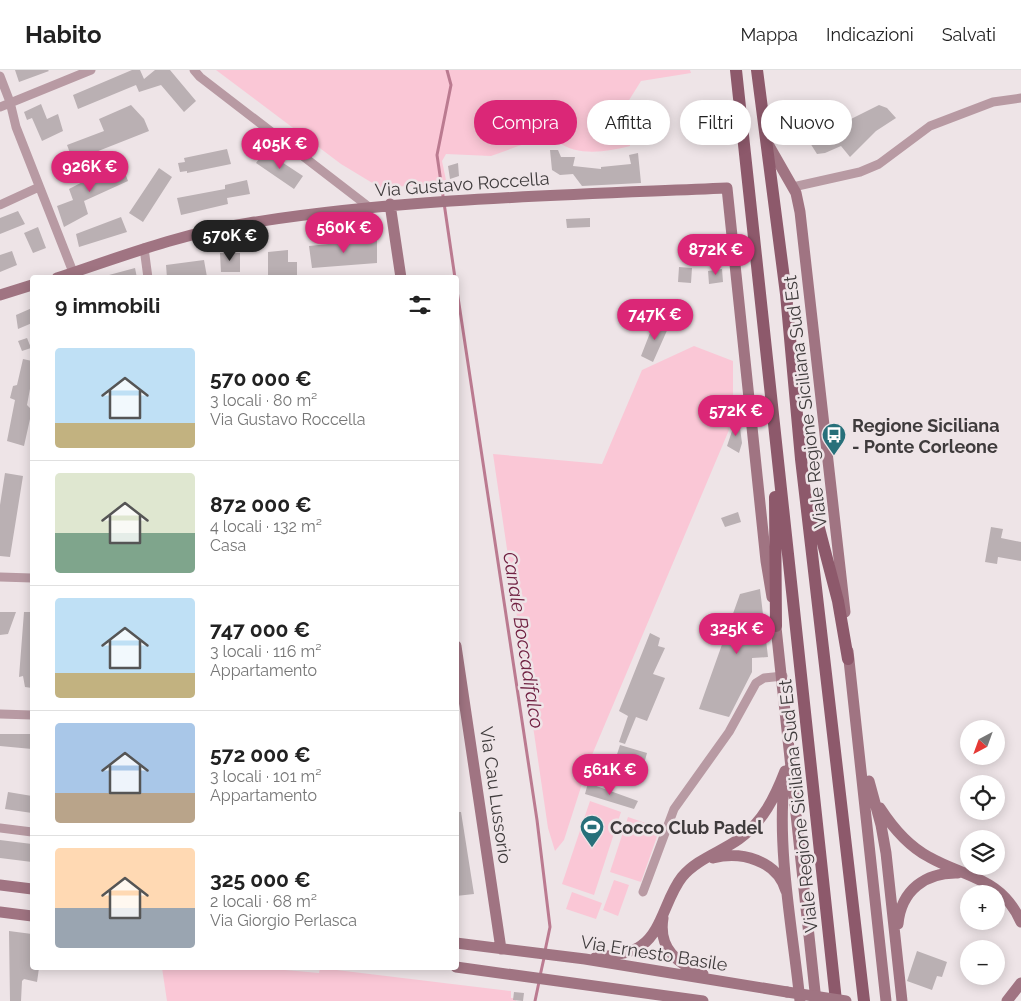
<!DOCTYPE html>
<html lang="it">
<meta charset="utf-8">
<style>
body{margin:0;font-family:Raleway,sans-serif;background:#f6f6f6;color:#222;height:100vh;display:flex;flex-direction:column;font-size:19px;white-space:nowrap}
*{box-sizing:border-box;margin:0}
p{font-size:16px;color:#767676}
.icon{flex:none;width:28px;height:28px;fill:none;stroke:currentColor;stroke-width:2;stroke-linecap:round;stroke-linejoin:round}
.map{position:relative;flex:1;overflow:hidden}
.sheet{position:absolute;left:30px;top:205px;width:429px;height:695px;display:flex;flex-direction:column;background:#fff;border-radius:5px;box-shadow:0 2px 12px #0003}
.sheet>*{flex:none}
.guide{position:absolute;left:474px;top:30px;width:471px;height:45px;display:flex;gap:10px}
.needle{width:32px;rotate:221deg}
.tools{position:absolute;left:960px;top:650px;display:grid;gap:10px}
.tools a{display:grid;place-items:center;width:45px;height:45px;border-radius:50%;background:#fff;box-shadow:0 2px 12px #0003;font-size:25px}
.price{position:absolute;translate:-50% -42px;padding:0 11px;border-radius:18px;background:#db2777;color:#fff;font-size:16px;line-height:32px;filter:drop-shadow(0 1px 2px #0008)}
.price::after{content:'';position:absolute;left:50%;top:30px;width:15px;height:11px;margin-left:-8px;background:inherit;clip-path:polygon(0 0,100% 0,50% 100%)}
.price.selected{background:#222;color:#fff}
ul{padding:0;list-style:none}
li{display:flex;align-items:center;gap:15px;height:125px;padding:0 25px}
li+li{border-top:1px solid #e0e0e0}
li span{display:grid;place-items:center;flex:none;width:140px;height:100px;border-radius:5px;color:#555}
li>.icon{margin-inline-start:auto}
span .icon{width:60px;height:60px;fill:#fffc;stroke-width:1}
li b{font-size:21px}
h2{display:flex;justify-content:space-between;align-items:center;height:60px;padding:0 25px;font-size:21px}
.pill{padding:0 18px;border-radius:22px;background:#fff;box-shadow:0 2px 12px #0003;font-size:18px;line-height:45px}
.pill.selected{background:#db2777;color:#fff}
header{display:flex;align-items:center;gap:30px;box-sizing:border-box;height:70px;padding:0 25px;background:#fff;border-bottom:1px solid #e0e0e0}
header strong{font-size:24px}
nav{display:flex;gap:28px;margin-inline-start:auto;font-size:18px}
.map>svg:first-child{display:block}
.green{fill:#fac7d6}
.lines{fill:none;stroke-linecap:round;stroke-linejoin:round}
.stream{stroke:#bb7a90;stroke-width:3}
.building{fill:#bab0b3}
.street{stroke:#b89aa3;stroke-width:9}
.secondary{stroke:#a07482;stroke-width:11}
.primary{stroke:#8d596b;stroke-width:12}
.secondary-bridge{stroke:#a07482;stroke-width:11}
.labels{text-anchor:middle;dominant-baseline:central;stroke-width:5;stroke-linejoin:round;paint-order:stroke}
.street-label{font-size:18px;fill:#3f3b3c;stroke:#eee4e7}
.poi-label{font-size:18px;font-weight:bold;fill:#3f3b3c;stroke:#eee4e7;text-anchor:start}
.water-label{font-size:19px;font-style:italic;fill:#702142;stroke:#eee4e7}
</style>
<header>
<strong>Habito</strong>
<nav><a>Mappa</a><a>Indicazioni</a><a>Salvati</a></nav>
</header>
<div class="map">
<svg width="1021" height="931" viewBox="0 0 1021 931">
<rect width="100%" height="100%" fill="#eee4e7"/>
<path class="green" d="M216 0H690L691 3 641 11 626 35 630 76C605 82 579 87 556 71L527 73 491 86 446 84 442 91 447 115 379 117 341 94Z
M694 276 733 291V329L729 360 589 692 564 770 555 781 548 758 493 384 602 394 642 300Z
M590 731 621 742 594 825 562 814Z
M628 747 660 758 641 812 610 802Z
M614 810 629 815 618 846 603 840Z
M572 822 602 833 596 849 566 839Z
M162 898H282L285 900 319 903 320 898 511 921V928H516V931H167Z"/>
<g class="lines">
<path class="stream" d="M447 0 451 15 437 85 455 208
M456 214 537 750 550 857 545 881
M540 906 544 888
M535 931 539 912"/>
</g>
<path class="building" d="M15 0H48L49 1 19 12Z
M132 0H140L144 9 155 0H170L196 31 184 42 161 15 139 22 136 15 78 39 73 25Z
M41 34 47 49 58 44 63 61 42 71 32 48 27 50 24 42Z
M131 35 144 49 149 61 73 91 67 75 104 61 99 49Z
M879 35 887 38 896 48 876 61 850 87 841 76 825 83 817 84 805 65 837 52 839 55Z
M227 79 231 94 187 103V101L180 102 178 93 185 92 184 88Z
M550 80H558L561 87H575L573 96 601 99V97L631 94 629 85 638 83 641 113 582 116 573 104 560 105 552 100Z
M265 81 303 106 294 119 256 93Z
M121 92 128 111 84 131 88 144 64 157 57 136 73 130 69 119Z
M458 93 459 106 450 109 448 96Z
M159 98 172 107 143 152 129 143Z
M247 110 250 124 227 128 228 134 181 145 177 128 225 119V115Z
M18 141 25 154 0 164V148Z
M121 147 127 162 79 177 76 164Z
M590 148V157L567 158 566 149Z
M38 157 46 178 33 183 24 163Z
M377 169V193L312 198 309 176Z
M288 180V192H297V208H268V182Z
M12 181 17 195 0 202V185Z
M220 183H240V202H221Z
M204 190 207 207 167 208 166 195Z
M679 197 692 198 691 213 678 212Z
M135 198 137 208H110L109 205Z
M722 199 723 212 709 214 708 201Z
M32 238V253L18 259 16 245Z
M655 250 669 256 653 292 641 286Z
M27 268 31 278 22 281 18 271Z
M23 289 32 291V308L27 335 32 340 24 376 7 371 15 330 10 328 13 316 17 315Z
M738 343 742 373 739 383 727 376Z
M5 403 23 406 10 487 0 486V435Z
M738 442 741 452 725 457 721 448Z
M991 457 1003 459 1001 468 1021 472V491L998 487 997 494 985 492Z
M760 519 768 587 752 588V602L729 647 699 639 740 524Z
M0 542H16L8 564 0 565Z
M24 542H32V618L25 617 23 606 19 607Z
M650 563 660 568 658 576 665 578 653 604 665 608 647 651 636 647 625 674 619 672 628 646 619 641Z
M0 664H32V679L0 676Z
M620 675 647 683 639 712 611 703Z
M588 713 638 731 634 739 585 724Z
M8 722 32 726V743L5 739Z
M456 742H461L474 824 456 826Z
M0 770 32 774V792L0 788Z
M9 861 32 864V898H39L37 912 24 909 22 911 21 931H10Z
M917 881 947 892 942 907 937 906 932 920 907 911Z
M514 922 524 923 523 931 513 930Z"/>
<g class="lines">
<path class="street" d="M194 0 200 7 369 137
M0 6 10 32 16 57 73 202
M0 37 91 0
M793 117 860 102 879 94 930 56 993 32 1021 28
M0 135 39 117
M144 178 148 208
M0 507 32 508
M0 644 32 645
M0 758 32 762
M643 822 674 739 729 662 756 613 764 608 783 606"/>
<path class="secondary" d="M768 74 796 123 800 142 845 542
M390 134 401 208
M57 208C120 187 183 163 249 153 407 128 567 125 727 118L766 491 772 527
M0 225 32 215
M775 548 816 931
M456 576 501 879
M848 581 886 931
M869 711 881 755 886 783 902 931
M784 714C777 782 793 862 800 931
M880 738C893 758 908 776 929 787 966 808 1001 807 1021 852
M713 788C741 781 777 790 786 821
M0 815 32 819
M0 842 32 846
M663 848C658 878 677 894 703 904
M898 854C901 820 926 802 958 803
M456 873 585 889 787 922
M595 888C610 885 629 885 642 875 662 861 666 827 682 807 697 789 721 782 739 769 763 752 775 727 785 701
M456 897 703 931
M1007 931 1021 913"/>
<path class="primary" d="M736 0 836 931
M757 0 786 224 801 389 864 931
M775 427 776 556
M813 435 838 531 848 589"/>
<path class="secondary-bridge" d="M787 922 846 931"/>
</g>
<defs>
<symbol id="bus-pin" viewBox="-11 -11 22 30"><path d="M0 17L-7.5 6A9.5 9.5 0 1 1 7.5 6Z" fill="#27707a" stroke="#eee4e7"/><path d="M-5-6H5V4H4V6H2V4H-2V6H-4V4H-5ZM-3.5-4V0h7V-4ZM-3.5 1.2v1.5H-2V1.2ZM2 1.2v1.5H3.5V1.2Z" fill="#fff"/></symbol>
<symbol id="stadium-pin" viewBox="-11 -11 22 30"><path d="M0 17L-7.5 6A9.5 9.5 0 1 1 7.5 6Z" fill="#27707a" stroke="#eee4e7"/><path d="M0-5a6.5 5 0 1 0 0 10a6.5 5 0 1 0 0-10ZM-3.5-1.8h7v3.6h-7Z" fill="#fff"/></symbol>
</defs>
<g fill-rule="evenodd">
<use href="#bus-pin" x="820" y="351" width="28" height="38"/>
<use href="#stadium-pin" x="578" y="743" width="28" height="38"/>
</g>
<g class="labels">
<g class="street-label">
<text transform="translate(462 114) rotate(-4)">Via Gustavo Roccella</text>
<text transform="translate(805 332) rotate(-97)">Viale Regione Siciliana Sud Est</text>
<text transform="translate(496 725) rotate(82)">Via Cau Lussorio</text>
<text transform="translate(798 736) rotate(-96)">Viale Regione Siciliana Sud Est</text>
<text transform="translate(654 883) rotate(9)">Via Ernesto Basile</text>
</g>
<g class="poi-label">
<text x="852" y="355">Regione Siciliana<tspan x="852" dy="21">- Ponte Corleone</tspan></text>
<text x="610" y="757">Cocco Club Padel</text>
</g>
<g class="water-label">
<text transform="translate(524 570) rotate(81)">Canale Boccadifalco</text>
</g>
</g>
</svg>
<div class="tools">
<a><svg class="needle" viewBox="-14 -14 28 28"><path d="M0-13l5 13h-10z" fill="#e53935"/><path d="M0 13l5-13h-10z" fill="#767676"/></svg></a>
<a><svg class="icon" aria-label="locate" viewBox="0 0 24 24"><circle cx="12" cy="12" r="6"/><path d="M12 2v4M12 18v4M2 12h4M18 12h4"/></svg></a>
<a><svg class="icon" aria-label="layers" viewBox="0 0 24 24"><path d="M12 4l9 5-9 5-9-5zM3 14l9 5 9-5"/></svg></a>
<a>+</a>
<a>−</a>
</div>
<b class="price" style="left:280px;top:100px">405K €</b>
<b class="price" style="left:90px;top:123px">926K €</b>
<b class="price" style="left:344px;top:184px">560K €</b>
<b class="price selected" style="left:230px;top:192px">570K €</b>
<b class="price" style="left:716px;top:206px">872K €</b>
<b class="price" style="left:655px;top:271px">747K €</b>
<b class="price" style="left:736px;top:367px">572K €</b>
<b class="price" style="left:737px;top:585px">325K €</b>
<b class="price" style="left:610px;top:726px">561K €</b>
<div class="guide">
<a class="pill selected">Compra</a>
<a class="pill">Affitta</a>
<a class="pill">Filtri</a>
<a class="pill">Nuovo</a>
</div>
<section class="sheet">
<h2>9 immobili<svg class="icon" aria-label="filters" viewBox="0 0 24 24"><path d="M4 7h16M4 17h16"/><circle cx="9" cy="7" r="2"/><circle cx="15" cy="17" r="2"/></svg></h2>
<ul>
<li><span style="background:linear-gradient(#bfe0f5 75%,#c2b280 0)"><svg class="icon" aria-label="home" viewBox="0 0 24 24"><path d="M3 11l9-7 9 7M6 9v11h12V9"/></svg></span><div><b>570 000 €</b><p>3 locali · 80 m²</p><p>Via Gustavo Roccella</p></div></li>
<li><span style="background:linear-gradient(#dfe7d0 60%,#7fa58c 0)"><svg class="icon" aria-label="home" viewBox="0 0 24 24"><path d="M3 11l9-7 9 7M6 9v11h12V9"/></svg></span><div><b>872 000 €</b><p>4 locali · 132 m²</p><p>Casa</p></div></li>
<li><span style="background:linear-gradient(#bfe0f5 75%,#c2b280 0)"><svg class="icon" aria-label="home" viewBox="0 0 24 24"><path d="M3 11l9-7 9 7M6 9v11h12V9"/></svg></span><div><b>747 000 €</b><p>3 locali · 116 m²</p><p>Appartamento</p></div></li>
<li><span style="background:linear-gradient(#a9c7e8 70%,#b9a48a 0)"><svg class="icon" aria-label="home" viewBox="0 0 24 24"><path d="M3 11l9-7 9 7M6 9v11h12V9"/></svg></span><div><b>572 000 €</b><p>3 locali · 101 m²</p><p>Appartamento</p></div></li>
<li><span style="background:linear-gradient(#ffd9b3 60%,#9aa5b1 0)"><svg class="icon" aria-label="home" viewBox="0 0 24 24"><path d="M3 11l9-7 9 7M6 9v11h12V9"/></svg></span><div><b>325 000 €</b><p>2 locali · 68 m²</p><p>Via Giorgio Perlasca</p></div></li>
</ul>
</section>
</div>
